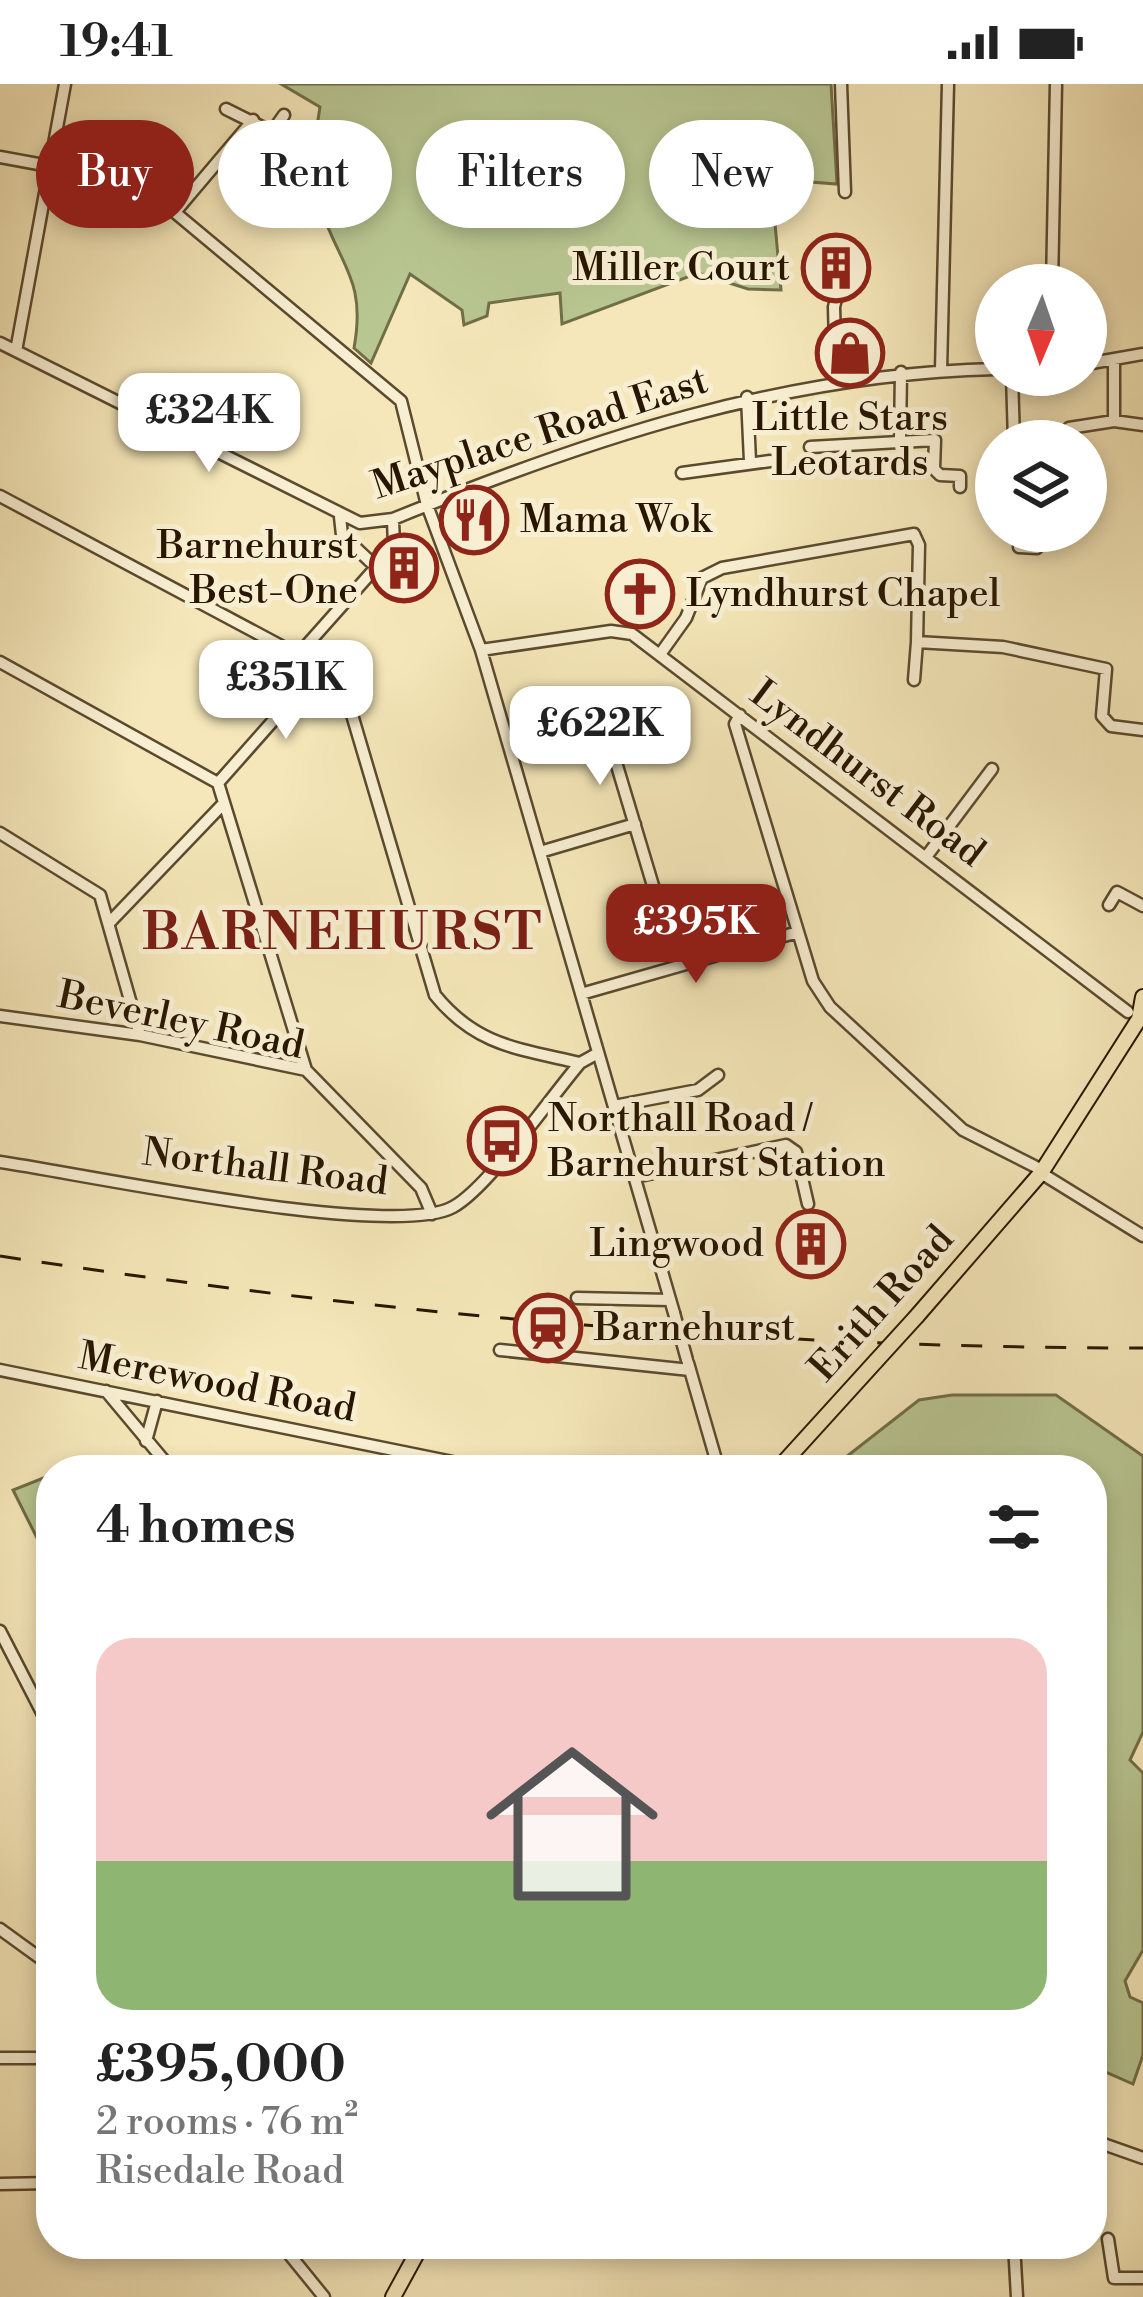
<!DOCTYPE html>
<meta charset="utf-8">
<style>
body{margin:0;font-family:"Libre Bodoni",serif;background:#f6f6f6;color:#222;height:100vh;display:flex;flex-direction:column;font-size:45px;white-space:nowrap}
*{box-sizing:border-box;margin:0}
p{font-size:39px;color:#767676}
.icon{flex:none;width:66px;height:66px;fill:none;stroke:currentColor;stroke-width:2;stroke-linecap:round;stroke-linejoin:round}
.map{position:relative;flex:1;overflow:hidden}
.sheet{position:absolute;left:36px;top:1371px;width:1071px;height:804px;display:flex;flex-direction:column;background:#fff;border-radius:48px;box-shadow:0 6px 18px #0003}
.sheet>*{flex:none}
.hud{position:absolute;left:36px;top:36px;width:1071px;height:108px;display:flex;gap:24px}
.needle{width:78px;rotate:182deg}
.controls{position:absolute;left:975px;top:180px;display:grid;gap:24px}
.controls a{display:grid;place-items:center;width:132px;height:132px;border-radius:50%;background:#fff;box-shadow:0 6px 18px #0003;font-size:60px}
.price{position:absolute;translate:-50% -102px;padding:0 27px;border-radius:24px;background:#fff;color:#222;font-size:39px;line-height:78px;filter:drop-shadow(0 3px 6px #0008)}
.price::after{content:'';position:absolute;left:50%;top:72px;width:36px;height:27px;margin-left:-18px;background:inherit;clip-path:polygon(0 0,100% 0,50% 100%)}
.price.selected{background:#8f2418;color:#fff}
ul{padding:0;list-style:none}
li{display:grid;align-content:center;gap:24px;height:636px;padding:0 60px}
li span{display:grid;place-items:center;height:372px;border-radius:36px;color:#555}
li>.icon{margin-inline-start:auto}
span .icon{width:216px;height:216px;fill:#fffc;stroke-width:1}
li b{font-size:51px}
h2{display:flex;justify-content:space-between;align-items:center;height:144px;padding:0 60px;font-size:51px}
.pill{padding:0 42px;border-radius:54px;background:#fff;box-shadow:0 6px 18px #0003;font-size:42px;line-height:108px}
.pill.selected{background:#8f2418;color:#fff}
.status{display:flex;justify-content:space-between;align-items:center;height:84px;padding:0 60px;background:#fff;direction:ltr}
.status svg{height:33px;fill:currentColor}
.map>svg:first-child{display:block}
.green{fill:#b8c691;stroke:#706e48;stroke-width:3}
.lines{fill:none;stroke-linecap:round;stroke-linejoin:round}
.minor-casing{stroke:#5b4a2e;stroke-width:15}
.major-casing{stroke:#281600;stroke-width:18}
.minor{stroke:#f8efd2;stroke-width:10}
.major{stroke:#f5e7b9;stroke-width:14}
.rail{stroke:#281600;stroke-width:3;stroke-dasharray:21 21;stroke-linecap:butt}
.minor-bridge-casing{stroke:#5b4a2e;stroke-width:15;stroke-linecap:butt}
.major-bridge-casing{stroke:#281600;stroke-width:18;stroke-linecap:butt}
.minor-bridge{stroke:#f8efd2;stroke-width:10}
.major-bridge{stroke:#f5e7b9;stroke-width:14}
.labels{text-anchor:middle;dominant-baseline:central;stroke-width:10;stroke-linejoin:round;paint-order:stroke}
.poi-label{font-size:39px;fill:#281600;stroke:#f8efd2;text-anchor:start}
.street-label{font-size:39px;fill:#281600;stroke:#f8efd2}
.district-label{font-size:51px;font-weight:bold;letter-spacing:3px;fill:#7a1f14;stroke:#f8efd2}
</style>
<div class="status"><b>19:41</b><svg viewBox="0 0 49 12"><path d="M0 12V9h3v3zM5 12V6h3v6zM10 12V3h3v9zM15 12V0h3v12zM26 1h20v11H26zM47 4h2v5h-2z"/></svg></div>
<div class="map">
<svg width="1143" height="2213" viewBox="0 0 1143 2213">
<rect width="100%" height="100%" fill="#f5e7b9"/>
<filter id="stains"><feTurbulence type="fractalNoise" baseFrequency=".00167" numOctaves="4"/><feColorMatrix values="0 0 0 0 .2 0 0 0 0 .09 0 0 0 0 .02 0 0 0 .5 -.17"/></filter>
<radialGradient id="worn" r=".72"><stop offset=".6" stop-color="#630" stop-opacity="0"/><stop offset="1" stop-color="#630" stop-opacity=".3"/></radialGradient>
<path class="green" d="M281 0H831L837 100 771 95 781 206 748 205 698 189 562 240 560 209 489 219 487 232 464 241 462 226 410 190 371 279 354 264C367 193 338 181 319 119 310 90 315 53 320 23Z
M952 1311H1056L1143 1372V1648L1130 1676 1143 1689V1866L1125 1897 1130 1913 1143 1919V1971L1133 2000 1092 1982V1386H808L816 1377 832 1384 919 1316Z
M51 1391V1482L13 1406Z"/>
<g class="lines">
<defs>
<path id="minor" d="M841 0 845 108
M226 25 272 48 269 71
M272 48 284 31
M0 73 125 96 148 106 401 317 427 421 481 566 674 1229
M176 127 253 36
M1052 201 1056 0
M0 259 360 439 393 435C589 355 783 290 996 285
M16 267 65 0
M1114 276V337L1143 341
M1086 280 1143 270
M941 286 948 0
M1012 291 1014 357
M836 296 834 223 839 202
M747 313 750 377
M1069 344 1114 337
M900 354 901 288
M810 363 935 356 934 385 940 391 960 392V403
M682 389 770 377
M0 412 298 571 345 607 435 911C476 962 520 965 580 979
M340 433 342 451 375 482
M1019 463 1037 464
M481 566 611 547 632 550 1128 928
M661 569 686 534 702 494 722 484 914 450 919 461 917 558 1003 563 1106 585 1102 632 1111 642 1143 646
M298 571 394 463 393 435
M0 578 218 699 306 986
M914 596 917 558
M740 631 735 640 813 897 830 923 963 1046 1036 1083
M609 655 660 825
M218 699 318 586
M0 749 100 811 140 951
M540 768 635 740
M926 773 992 685
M1109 821 1117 808 1143 822
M651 828 669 823
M110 838 224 719
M581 910 798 848
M0 932 140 951 306 986 421 1104 432 1130
M614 1022 698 1006 718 991
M0 1078C83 1090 393 1156 453 1123 488 1104 550 1014 580 979L598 969
M1041 1089 1143 1152
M635 1093 786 1061 796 1068 808 1120
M577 1214 670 1216
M500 1266 690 1286
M688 1279 719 1386
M0 1286 492 1386
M106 1307 172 1386
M146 1357 157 1317
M0 1547 51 1646
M0 1845 51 1882
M0 1974H51
M1092 2056 1143 2074
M0 2100 51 2099
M1108 2155 1114 2194H1143
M281 2160 324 2213
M1014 2160 1017 2213
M71 2163H121"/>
<path id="major" d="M917 1232 1041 1089 1139 935 1143 913
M777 1386 876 1277
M393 2213 422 2160"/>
</defs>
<use href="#minor" class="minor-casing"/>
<use href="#major" class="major-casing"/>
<use href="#minor" class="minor"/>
<use href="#major" class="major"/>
<path class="rail" d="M0 1172C380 1230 758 1264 1143 1264"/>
<defs>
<path id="minor-bridge" d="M674 1229 687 1276"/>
<path id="major-bridge" d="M876 1277 917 1232"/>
</defs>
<use href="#minor-bridge" class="minor-bridge-casing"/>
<use href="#major-bridge" class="major-bridge-casing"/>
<use href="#minor-bridge" class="minor-bridge"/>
<use href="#major-bridge" class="major-bridge"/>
</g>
<defs>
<symbol id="building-ring" viewBox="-11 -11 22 22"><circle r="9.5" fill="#f8efd2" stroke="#8f2418" stroke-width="1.5"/><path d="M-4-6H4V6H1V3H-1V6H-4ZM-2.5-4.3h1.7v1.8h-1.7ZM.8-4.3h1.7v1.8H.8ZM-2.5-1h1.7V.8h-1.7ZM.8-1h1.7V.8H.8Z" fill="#8f2418"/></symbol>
<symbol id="shop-ring" viewBox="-11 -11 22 22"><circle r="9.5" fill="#f8efd2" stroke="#8f2418" stroke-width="1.5"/><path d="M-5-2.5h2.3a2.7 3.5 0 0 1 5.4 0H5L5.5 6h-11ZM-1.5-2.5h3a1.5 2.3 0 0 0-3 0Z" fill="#8f2418"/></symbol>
<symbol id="restaurant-ring" viewBox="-11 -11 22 22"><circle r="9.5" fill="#f8efd2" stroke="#8f2418" stroke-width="1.5"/><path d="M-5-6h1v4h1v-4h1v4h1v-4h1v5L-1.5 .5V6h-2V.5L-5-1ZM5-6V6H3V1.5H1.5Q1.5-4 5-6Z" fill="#8f2418"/></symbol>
<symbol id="church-ring" viewBox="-11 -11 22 22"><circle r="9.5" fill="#f8efd2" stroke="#8f2418" stroke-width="1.5"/><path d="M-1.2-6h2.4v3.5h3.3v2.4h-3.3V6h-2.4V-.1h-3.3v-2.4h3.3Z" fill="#8f2418"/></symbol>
<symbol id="bus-ring" viewBox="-11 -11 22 22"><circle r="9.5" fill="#f8efd2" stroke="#8f2418" stroke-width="1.5"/><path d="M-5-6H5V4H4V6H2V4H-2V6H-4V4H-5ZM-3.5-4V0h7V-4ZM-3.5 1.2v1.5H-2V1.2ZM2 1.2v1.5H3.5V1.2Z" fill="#8f2418"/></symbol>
<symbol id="station-ring" viewBox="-11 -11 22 22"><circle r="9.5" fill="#f8efd2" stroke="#8f2418" stroke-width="1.5"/><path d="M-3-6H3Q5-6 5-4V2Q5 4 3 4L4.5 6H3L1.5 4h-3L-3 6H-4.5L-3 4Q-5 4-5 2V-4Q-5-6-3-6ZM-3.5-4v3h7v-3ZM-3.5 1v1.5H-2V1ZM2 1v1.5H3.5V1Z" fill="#8f2418"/></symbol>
</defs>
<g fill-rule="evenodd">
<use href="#building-ring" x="798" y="146" width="76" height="76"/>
<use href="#shop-ring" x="812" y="231" width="76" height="76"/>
<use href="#restaurant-ring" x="436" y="398" width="76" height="76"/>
<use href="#building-ring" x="366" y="446" width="76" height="76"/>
<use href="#church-ring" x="602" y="472" width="76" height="76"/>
<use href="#bus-ring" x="464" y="1019" width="76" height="76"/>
<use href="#building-ring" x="773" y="1122" width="76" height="76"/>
<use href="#station-ring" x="510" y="1206" width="76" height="76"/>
</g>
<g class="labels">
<g class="poi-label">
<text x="790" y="184" text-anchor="end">Miller Court</text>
<text x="850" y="334" text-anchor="middle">Little Stars<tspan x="850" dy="45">Leotards</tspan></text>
<text x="520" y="436">Mama Wok</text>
<text x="358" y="462" text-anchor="end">Barnehurst<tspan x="358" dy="45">Best-One</tspan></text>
<text x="686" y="510">Lyndhurst Chapel</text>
<text x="548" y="1035">Northall Road /<tspan x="548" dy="45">Barnehurst Station</tspan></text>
<text x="764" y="1160" text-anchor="end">Lingwood</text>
<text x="594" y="1244">Barnehurst</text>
</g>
<g class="street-label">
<text transform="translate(540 350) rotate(-18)">Mayplace Road East</text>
<text transform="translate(867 690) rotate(37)">Lyndhurst Road</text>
<text transform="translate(181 937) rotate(12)">Beverley Road</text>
<text transform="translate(265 1084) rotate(7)">Northall Road</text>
<text transform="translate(882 1220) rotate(-48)">Erith Road</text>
<text transform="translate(217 1299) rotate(11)">Merewood Road</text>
</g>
<g class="district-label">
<text x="343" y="850">BARNEHURST</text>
</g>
</g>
<rect width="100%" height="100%" filter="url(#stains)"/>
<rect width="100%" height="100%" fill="url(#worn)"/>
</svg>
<div class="controls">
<a><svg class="needle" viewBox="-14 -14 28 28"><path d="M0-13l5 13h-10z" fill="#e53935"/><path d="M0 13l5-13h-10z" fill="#767676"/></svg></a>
<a><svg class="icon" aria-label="layers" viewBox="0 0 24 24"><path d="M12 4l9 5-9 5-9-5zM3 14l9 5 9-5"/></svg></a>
</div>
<b class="price" style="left:209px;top:391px">£324K</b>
<b class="price" style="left:286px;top:658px">£351K</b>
<b class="price" style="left:600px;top:704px">£622K</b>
<b class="price selected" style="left:696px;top:902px">£395K</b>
<div class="hud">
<a class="pill selected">Buy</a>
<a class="pill">Rent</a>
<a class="pill">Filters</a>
<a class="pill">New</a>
</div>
<section class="sheet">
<h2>4 homes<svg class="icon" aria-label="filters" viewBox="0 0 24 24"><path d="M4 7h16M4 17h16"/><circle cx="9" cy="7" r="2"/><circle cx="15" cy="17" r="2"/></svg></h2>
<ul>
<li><span style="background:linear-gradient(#f6c9c9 60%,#8fb573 0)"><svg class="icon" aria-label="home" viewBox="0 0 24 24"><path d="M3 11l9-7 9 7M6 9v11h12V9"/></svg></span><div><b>£395,000</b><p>2 rooms · 76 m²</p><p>Risedale Road</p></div></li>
</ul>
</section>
</div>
